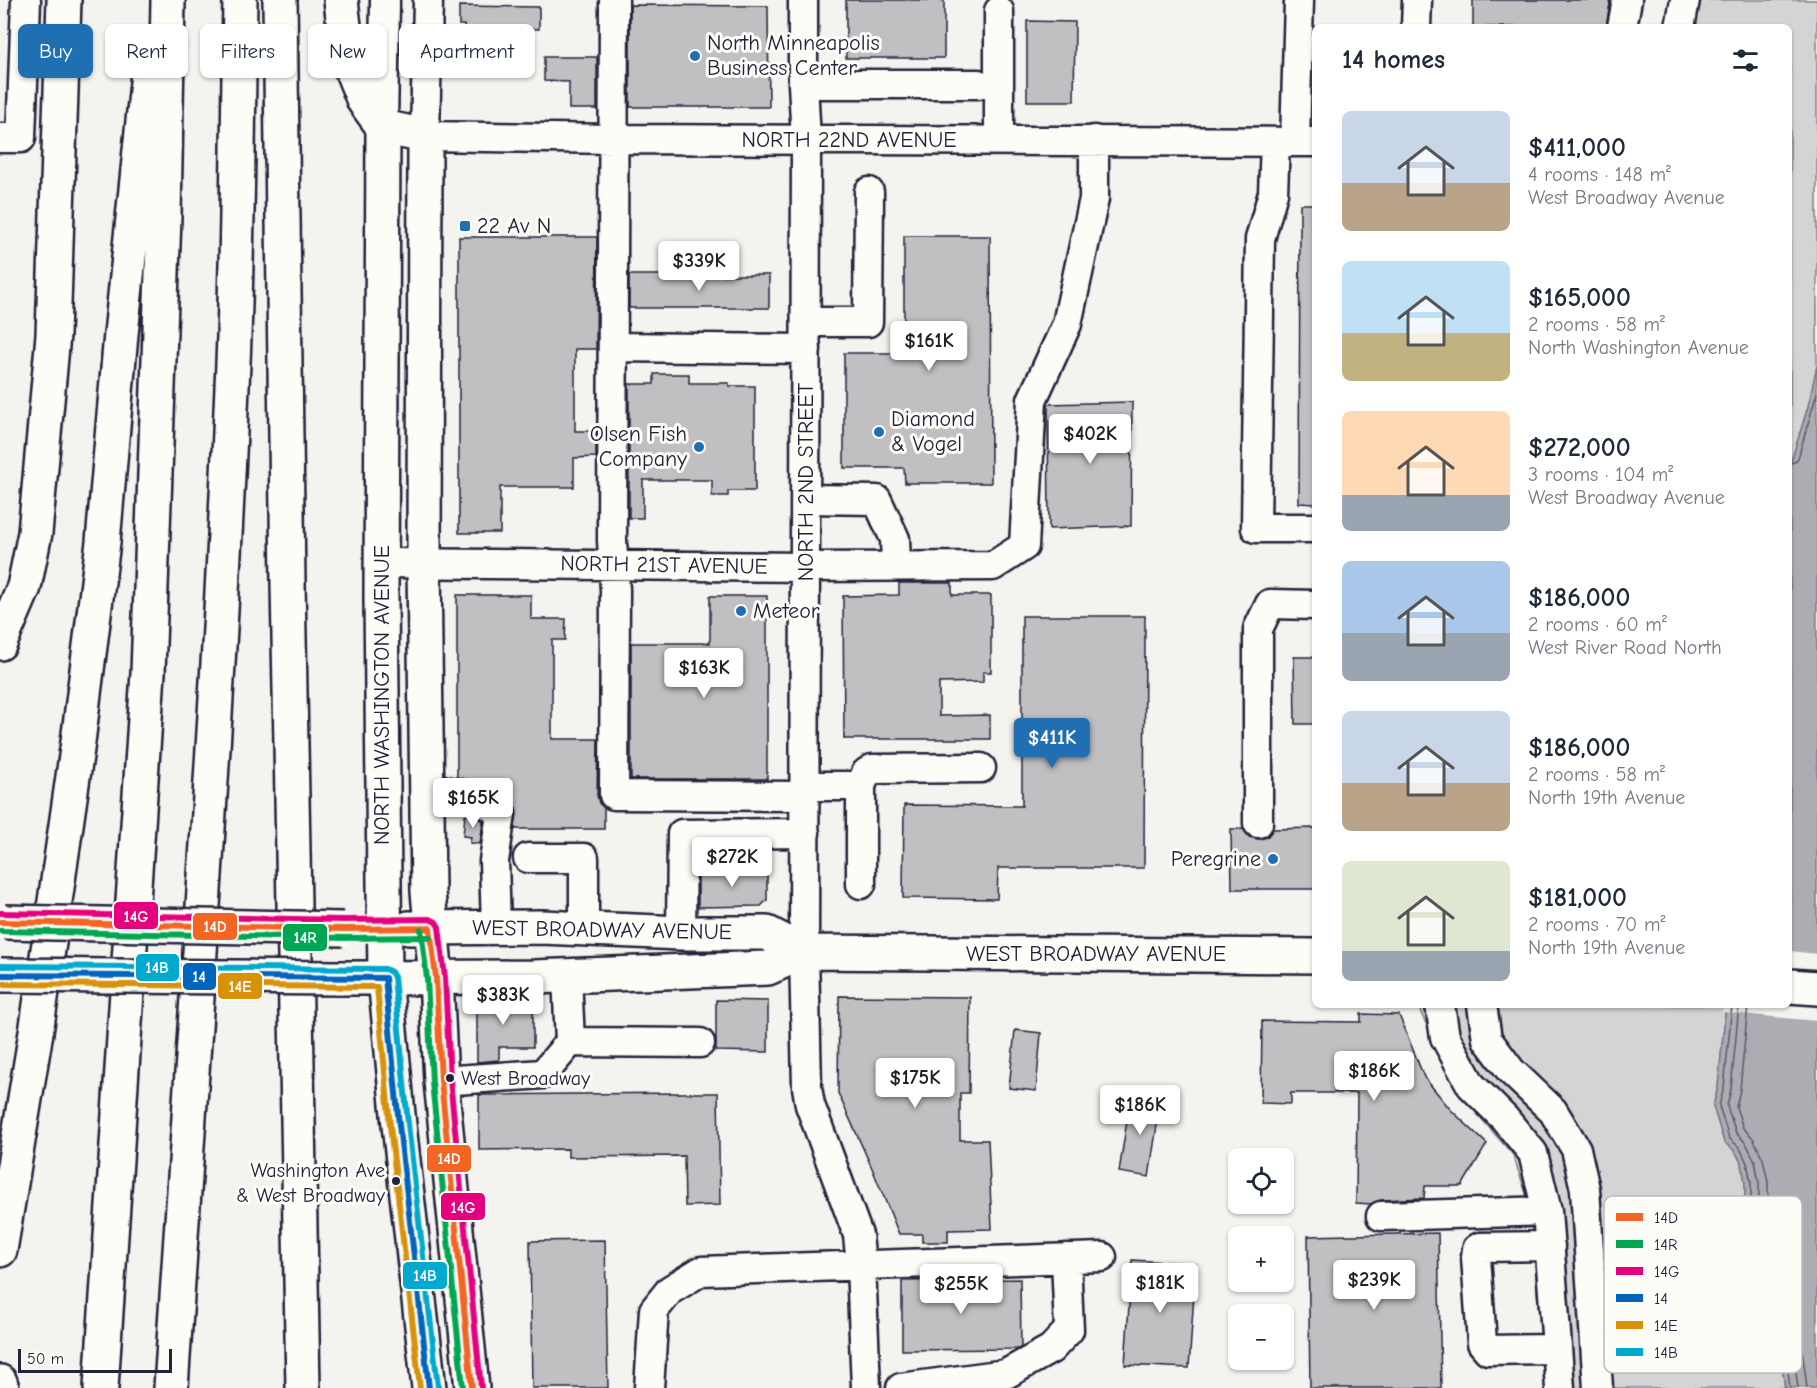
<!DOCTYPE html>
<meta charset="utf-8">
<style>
body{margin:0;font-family:"Comic Neue",sans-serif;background:#f2f2f3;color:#1f2937;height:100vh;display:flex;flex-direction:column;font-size:22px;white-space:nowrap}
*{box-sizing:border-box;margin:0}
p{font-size:20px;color:#747a83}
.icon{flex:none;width:33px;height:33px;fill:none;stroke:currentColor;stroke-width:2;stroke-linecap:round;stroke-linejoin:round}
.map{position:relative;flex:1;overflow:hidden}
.side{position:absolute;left:1312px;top:24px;width:480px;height:984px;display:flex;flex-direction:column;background:#fff;border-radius:9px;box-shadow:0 2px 4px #0004}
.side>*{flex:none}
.top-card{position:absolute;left:18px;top:24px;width:570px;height:54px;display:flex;gap:12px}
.controls{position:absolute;left:1228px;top:1148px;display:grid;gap:12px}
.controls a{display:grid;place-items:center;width:66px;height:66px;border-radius:9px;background:#fff;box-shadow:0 2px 4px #0004;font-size:30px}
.scale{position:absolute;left:18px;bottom:15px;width:154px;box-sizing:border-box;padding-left:6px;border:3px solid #22223b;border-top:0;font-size:16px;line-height:21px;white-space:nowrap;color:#22223b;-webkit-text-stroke:4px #fdfcf7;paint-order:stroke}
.price{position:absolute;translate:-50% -51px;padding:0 14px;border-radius:6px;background:#fff;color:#222;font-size:20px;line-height:39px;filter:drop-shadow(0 2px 3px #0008)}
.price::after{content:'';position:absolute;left:50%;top:36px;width:18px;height:14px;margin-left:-9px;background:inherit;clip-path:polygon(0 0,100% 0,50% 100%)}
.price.selected{background:#1f6fb2;color:#fff}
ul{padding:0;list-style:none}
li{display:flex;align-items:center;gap:18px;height:150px;padding:0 30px}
li span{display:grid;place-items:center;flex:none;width:168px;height:120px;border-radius:9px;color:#555}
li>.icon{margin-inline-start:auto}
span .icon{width:72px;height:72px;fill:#fffc;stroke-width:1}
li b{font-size:26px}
h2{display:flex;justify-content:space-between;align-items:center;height:72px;padding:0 30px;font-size:26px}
.pill{padding:0 21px;border-radius:9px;background:#fff;box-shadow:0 2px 4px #0004;font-size:21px;line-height:54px}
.pill.selected{background:#1f6fb2;color:#fff}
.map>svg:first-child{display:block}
.green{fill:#d5d4d5;stroke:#7c7b88;stroke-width:1.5}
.water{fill:#acacb2;stroke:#757582;stroke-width:1.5}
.pier{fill:#f4f3ef}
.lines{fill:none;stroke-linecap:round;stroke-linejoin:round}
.shore{stroke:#59596b;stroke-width:1.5}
.building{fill:#c0bfc2;stroke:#22223b;stroke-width:1.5}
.minor-casing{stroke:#22223b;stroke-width:33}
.major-casing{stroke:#22223b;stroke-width:38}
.highway-casing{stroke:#22223b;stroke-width:38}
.minor{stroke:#fdfcf7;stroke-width:28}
.major{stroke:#fdfcf7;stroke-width:33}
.highway{stroke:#fdfcf7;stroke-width:33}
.major-bridge-casing{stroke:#22223b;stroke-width:38;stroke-linecap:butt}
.major-bridge{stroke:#fdfcf7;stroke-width:33}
.bus-1-casing{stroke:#fdfcf7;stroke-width:10}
.bus-2-casing{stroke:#fdfcf7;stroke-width:10}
.bus-3-casing{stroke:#fdfcf7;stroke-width:10}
.bus-4-casing{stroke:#fdfcf7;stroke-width:10}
.bus-5-casing{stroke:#fdfcf7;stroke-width:10}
.bus-6-casing{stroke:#fdfcf7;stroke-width:10}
.bus-1{stroke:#f26522;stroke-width:6}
.bus-2{stroke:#00a651;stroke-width:6}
.bus-3{stroke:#e5007d;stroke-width:6}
.bus-4{stroke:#0065bd;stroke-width:6}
.bus-5{stroke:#d79209;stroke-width:6}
.bus-6{stroke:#00a9ce;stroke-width:6}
.poi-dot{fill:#1f6fb2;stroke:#fdfcf7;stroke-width:2}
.bus-dot{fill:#22223b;stroke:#fdfcf7;stroke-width:2}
.labels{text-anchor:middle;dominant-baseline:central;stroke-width:6;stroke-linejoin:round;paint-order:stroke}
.bus-label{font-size:20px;fill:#22223b;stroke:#fdfcf7;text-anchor:start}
.poi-label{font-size:22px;fill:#22223b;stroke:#fdfcf7;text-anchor:start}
.street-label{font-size:22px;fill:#22223b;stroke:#fdfcf7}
.key{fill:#fdfcf7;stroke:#bbbbbf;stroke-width:1.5}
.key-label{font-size:16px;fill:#22223b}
.line-badge{stroke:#fdfcf7;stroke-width:2}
.badge-label{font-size:16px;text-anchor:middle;font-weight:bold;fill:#fff}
</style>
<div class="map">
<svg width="1817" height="1388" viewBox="0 0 1817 1388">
<rect width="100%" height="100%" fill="#f4f3ef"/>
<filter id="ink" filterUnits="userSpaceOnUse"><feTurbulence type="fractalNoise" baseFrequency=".0167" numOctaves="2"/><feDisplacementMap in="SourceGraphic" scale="12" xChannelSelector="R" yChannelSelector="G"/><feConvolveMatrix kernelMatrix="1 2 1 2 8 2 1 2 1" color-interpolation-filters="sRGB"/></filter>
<g filter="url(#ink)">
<path class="green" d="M1671 0H1817V366L1808 407 1790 465V27H1665Z
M1417 1005H1726L1718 1087 1713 1106 1724 1142 1735 1151 1742 1164 1745 1184V1234L1752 1260 1774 1307 1785 1388H1545L1530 1205 1513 1155 1460 1094Z"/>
<path class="water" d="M1817 366V1388H1785L1774 1307 1752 1260 1745 1234V1184L1742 1164 1735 1151 1724 1142 1713 1106 1718 1087 1726 1005H1790V465L1808 407Z"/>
<path class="pier" d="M1790 951 1817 954V1021L1722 1012 1723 1005H1790Z"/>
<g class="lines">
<path class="shore" d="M1790 463 1795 462 1798 458 1817 393
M1732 1005 1724 1088 1719 1106 1729 1138 1740 1148 1747 1163 1751 1183V1234L1758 1258 1780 1306 1790 1388
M1739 1005 1731 1089 1727 1106 1736 1133 1746 1143 1755 1161 1759 1183V1233L1765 1255 1787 1304 1798 1388
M1748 1005 1740 1090 1736 1107 1743 1128 1753 1138 1763 1159 1768 1182V1232L1773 1252 1796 1302 1807 1388"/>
</g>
<path class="building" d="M846 0H944V58H846Z
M1473 0H1609L1610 4 1606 27H1473Z
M630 5 768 6 769 107H630Z
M459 6 539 7V29L464 28V25H459Z
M1027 21 1075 22 1074 101H1027Z
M544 57H597V109H569V82L544 81Z
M1300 204H1316V504L1299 503Z
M904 236H990L991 483H905L904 468H844V353H904Z
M459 237H597L596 349H575V431H596V457L574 458V487H500V533H459Z
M629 275H769V308H629Z
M654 374H689V383H729V386H755V491H728V496H712V480H643V518H629V384H654Z
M1132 402 1131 526 1049 529 1048 404Z
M899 583H952V595H991V672H983V682L939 683V716L990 715V739H844L843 596 899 595Z
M457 595H531V619H566L565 640H552V739H598L597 795 599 803 604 808V829H515L516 808 508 799V787H492L457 777Z
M710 596H767V779H631V643H710Z
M1022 616H1145L1144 868H998L997 899 903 898 904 805 1022 806Z
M1294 657H1316V724H1295Z
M465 815 476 816 483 821 480 844 470 843 471 837 463 836Z
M1316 828V889H1232L1231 829H1243L1249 837 1259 839 1267 837 1273 829Z
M698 869H767V900L761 906 698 907Z
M839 996 970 997 969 1093H960V1140H988L992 1229 948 1230V1242H922V1234H899L872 1168 838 1093Z
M477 999 533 1000V1047H499V1060L477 1062Z
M716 1000 768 1001V1052L716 1051Z
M1361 1014 1399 1015 1424 1077 1451 1110 1487 1144 1462 1186H1425L1424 1198 1381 1200 1371 1204 1356 1203 1357 1093H1291V1104L1261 1103 1262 1021 1361 1022Z
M1015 1030 1041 1033 1036 1091 1009 1088Z
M682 1093H718L720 1205 685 1206 684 1156 568 1157V1149L479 1150V1095Z
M1131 1095 1161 1099 1149 1177 1119 1172Z
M1438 1233 1441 1388H1310L1308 1236Z
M605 1240 608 1388H532L530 1241Z
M1132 1260 1196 1264 1189 1368 1125 1365Z
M1020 1279 1021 1347 1018 1349 902 1350V1281Z"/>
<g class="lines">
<defs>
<path id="minor" d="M428 0 425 136 614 139 1316 142
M614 0 612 540 615 590 614 795 805 796
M803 0V84L806 140 804 952 807 1087 810 1105 858 1235 861 1265 866 1388
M999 11V140
M1416 27 1417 0
M1622 27 1627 0
M1680 27 1685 0
M803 84H978
M383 127 385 0
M0 138H21L26 0
M1275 142 1273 193 1260 239 1256 528H1316
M1295 142 1299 0
M806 322H868L869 192
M613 347 806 349
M806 499 877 500 895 539 896 566
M382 563 806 567 993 566 1024 546 1032 400 1067 324 1094 199V140
M426 786 482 800 501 814 494 861 496 927
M805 786H861V884
M861 786 866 773 872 769 981 768
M1258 823V629L1270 604 1316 605
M528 858H584V928
M681 933 682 834 805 833
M567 976 570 1042 700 1043
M1440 1005 1445 1037 1471 1085 1505 1119 1533 1153 1547 1211 1560 1388
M1482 1005 1487 1039 1511 1071 1553 1111 1576 1149 1585 1189 1598 1388
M441 1081 543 1074 570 1042
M1381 1216 1547 1211
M1550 1246 1480 1247 1477 1249 1476 1257 1482 1343 1488 1350 1557 1349
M649 1388 654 1310 670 1290 701 1271 1102 1257
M901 1388 1006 1374 1051 1349 1069 1330 1066 1258"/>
<path id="major" d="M409 928 542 927 681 933H767L804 952
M339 978 534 977 768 968 804 952 1316 956
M1790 986 1817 988
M429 1388 399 1125 385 978 381 598 383 127 425 136 424 563 428 892 436 978 441 1081 472 1388"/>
<path id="highway" d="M280 0 288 583 303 1388
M341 0 348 61 364 101 383 127
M0 643 24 587 35 533 53 335 64 0
M0 1250 37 1026 78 742 103 542 121 334 148 73
M0 1382 2 1388
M101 1388 148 673 164 216 168 0
M171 1388C193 1047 219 705 233 363 238 242 238 121 240 0"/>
</defs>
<use href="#minor" class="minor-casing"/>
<use href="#major" class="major-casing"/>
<use href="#highway" class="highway-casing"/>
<use href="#minor" class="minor"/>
<use href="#major" class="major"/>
<use href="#highway" class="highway"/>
<defs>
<path id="major-bridge" d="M5 922 343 929
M1 975 339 978"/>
</defs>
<use href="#major-bridge" class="major-bridge-casing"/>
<use href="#major-bridge" class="major-bridge"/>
<defs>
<path id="bus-1" d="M0 922 343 929 430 928
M430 928 436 978 441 1081 472 1388"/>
<path id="bus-2" d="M421 929 427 979 432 1082 463 1388
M0 931 343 938 430 937"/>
<path id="bus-3" d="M0 913 343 920 430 919 436 922 439 927 445 978 450 1080 481 1387"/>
<path id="bus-4" d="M0 975 385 978 399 1125 429 1388"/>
<path id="bus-5" d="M0 984 377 987 390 1126 420 1388"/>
<path id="bus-6" d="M0 966 385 969 391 972 394 977 408 1124 438 1387"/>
</defs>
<use href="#bus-1" class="bus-1-casing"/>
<use href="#bus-2" class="bus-2-casing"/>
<use href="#bus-3" class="bus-3-casing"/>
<use href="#bus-4" class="bus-4-casing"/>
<use href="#bus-5" class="bus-5-casing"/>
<use href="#bus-6" class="bus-6-casing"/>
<use href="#bus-1" class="bus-1"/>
<use href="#bus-2" class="bus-2"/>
<use href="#bus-3" class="bus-3"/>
<use href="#bus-4" class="bus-4"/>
<use href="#bus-5" class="bus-5"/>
<use href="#bus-6" class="bus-6"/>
</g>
</g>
<g class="poi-dot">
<circle cx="695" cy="56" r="6"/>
<rect x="459" y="220" width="12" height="12" rx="3"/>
<circle cx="879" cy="432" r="6"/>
<circle cx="699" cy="447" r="6"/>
<circle cx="741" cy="611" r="6"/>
<circle cx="1273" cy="859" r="6"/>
</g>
<g class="bus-dot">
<circle cx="450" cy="1078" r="5"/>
<circle cx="396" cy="1181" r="5"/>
</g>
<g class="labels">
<g class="bus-label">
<text x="461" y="1078">West Broadway</text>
<text x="385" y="1170" text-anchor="end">Washington Ave<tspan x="385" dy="25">&amp; West Broadway</tspan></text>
</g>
<g class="poi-label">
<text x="707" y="43">North Minneapolis<tspan x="707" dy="25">Business Center</tspan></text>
<text x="477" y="226">22 Av N</text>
<text x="891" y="419">Diamond<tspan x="891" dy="25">&amp; Vogel</tspan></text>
<text x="687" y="434" text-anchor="end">Olsen Fish<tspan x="687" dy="25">Company</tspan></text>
<text x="753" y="611">Meteor</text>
<text x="1261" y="859" text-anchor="end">Peregrine</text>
</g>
<g class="street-label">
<text x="849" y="140">NORTH 22ND AVENUE</text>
<text transform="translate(806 482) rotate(-90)">NORTH 2ND STREET</text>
<text transform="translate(664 565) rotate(1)">NORTH 21ST AVENUE</text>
<text transform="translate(382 695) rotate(-90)">NORTH WASHINGTON AVENUE</text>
<text transform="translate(602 930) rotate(1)">WEST BROADWAY AVENUE</text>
<text x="1096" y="954">WEST BROADWAY AVENUE</text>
</g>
</g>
<rect x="1604" y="1196" width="198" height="177" rx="9" class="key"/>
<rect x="1616" y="1213" width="27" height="8" fill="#f26522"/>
<rect x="1616" y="1240" width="27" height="8" fill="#00a651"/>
<rect x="1616" y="1267" width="27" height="8" fill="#e5007d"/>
<rect x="1616" y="1294" width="27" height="8" fill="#0065bd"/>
<rect x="1616" y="1321" width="27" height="8" fill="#d79209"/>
<rect x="1616" y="1348" width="27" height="8" fill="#00a9ce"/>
<g class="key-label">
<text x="1654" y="1223">14D</text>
<text x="1654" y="1250">14R</text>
<text x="1654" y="1277">14G</text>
<text x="1654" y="1304">14</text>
<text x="1654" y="1331">14E</text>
<text x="1654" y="1358">14B</text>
</g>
<g class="line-badge">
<rect x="113" y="901" width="46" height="29" rx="6" fill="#e5007d"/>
<rect x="192" y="912" width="46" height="29" rx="6" fill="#f26522"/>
<rect x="282" y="923" width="46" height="29" rx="6" fill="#00a651"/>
<rect x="135" y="953" width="45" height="29" rx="6" fill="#00a9ce"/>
<rect x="182" y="962" width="35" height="29" rx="6" fill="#0065bd"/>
<rect x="217" y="972" width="46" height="28" rx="6" fill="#d79209"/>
<rect x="426" y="1144" width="46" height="29" rx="6" fill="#f26522"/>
<rect x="440" y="1192" width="46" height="29" rx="6" fill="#e5007d"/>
<rect x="402" y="1261" width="46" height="29" rx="6" fill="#00a9ce"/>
</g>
<g class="badge-label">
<text x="136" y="922">14G</text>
<text x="215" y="932">14D</text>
<text x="305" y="943">14R</text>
<text x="157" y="973">14B</text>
<text x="199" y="982">14</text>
<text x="240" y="992">14E</text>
<text x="449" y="1164">14D</text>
<text x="463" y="1213">14G</text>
<text x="425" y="1281">14B</text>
</g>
</svg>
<div class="controls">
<a><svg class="icon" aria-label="locate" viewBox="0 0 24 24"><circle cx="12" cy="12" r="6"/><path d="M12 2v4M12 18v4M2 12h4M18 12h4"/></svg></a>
<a>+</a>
<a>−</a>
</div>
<div class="scale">50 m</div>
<b class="price" style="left:699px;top:292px">$339K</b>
<b class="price" style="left:929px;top:372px">$161K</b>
<b class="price" style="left:1090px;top:465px">$402K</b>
<b class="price" style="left:704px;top:699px">$163K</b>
<b class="price selected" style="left:1052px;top:769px">$411K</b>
<b class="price" style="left:473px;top:829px">$165K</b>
<b class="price" style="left:732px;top:888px">$272K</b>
<b class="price" style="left:503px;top:1026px">$383K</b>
<b class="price" style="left:1374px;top:1102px">$186K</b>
<b class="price" style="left:915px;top:1109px">$175K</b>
<b class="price" style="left:1140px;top:1136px">$186K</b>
<b class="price" style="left:1374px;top:1311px">$239K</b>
<b class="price" style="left:1160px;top:1314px">$181K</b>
<b class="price" style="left:961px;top:1315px">$255K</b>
<div class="top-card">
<a class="pill selected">Buy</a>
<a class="pill">Rent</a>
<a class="pill">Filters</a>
<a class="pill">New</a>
<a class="pill">Apartment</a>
</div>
<section class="side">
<h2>14 homes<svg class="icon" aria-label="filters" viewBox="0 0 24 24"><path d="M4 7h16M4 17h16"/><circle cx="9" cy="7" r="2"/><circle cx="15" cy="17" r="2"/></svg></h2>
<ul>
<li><span style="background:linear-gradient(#c9d6e8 60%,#b9a48a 0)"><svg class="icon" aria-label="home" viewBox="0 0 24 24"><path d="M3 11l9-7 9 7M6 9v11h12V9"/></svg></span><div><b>$411,000</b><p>4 rooms · 148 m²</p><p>West Broadway Avenue</p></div></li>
<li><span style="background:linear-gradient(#bfe0f5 60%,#c2b280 0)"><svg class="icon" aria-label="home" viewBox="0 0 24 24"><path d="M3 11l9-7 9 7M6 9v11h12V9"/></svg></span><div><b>$165,000</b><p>2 rooms · 58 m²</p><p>North Washington Avenue</p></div></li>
<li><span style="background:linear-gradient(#ffd9b3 70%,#9aa5b1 0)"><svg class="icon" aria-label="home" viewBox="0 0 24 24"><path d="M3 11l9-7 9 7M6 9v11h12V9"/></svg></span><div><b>$272,000</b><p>3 rooms · 104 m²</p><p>West Broadway Avenue</p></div></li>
<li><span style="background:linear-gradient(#a9c7e8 60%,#9aa5b1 0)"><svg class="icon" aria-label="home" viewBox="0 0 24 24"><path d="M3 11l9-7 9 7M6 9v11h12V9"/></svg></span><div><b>$186,000</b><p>2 rooms · 60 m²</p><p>West River Road North</p></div></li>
<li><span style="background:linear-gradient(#c9d6e8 60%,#b9a48a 0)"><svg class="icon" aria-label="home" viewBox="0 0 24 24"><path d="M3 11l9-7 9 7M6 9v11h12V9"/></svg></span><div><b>$186,000</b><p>2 rooms · 58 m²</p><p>North 19th Avenue</p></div></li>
<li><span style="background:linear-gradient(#dfe7d0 75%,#9aa5b1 0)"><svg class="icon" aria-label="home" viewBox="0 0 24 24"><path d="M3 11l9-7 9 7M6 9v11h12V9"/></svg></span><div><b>$181,000</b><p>2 rooms · 70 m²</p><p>North 19th Avenue</p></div></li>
</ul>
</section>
</div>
